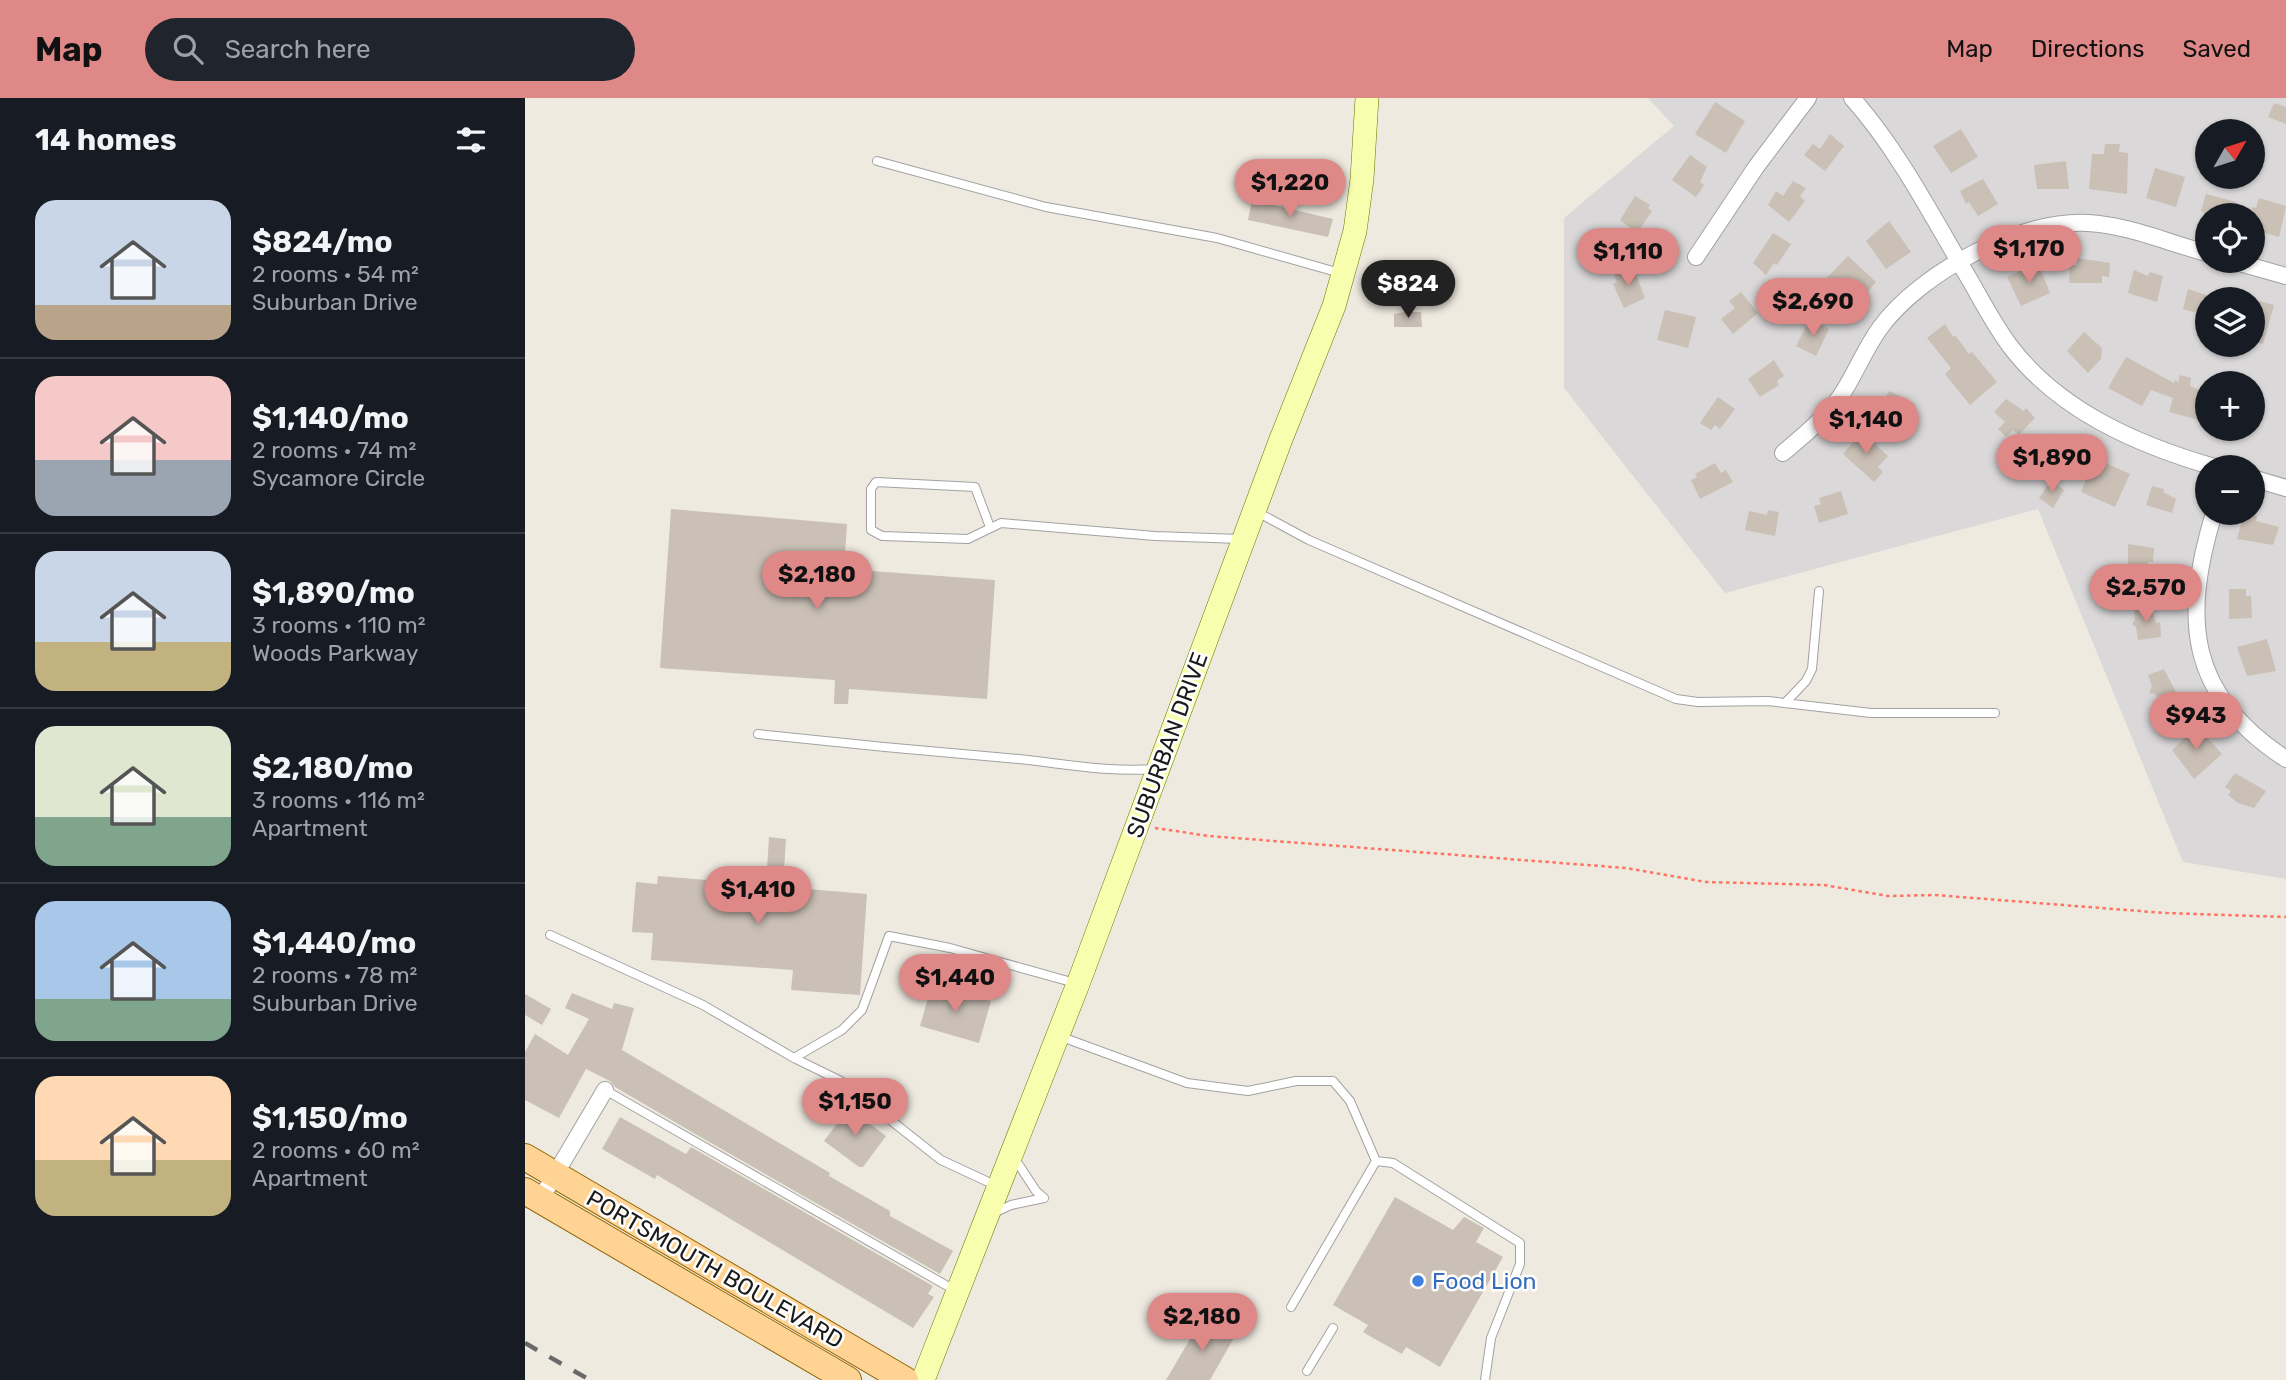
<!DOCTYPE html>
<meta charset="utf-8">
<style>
body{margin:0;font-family:Rubik,sans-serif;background:#20242c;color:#f1f3f6;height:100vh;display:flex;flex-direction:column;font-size:26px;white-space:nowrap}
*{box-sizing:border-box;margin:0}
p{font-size:23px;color:#9ea1a6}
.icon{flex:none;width:38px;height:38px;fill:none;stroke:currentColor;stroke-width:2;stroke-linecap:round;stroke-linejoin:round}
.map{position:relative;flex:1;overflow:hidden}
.panel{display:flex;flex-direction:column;background:#171b24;width:525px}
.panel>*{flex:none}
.needle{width:46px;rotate:51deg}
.buttons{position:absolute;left:1670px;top:21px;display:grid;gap:14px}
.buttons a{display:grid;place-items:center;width:70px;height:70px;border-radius:50%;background:#171b24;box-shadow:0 2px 5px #0004;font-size:35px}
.price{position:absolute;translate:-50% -60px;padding:0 16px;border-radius:24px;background:#de8887;color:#111;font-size:23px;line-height:46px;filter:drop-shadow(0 2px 4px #0008)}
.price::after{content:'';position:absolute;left:50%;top:42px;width:21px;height:16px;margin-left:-10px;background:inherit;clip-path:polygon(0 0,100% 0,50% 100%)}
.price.selected{background:#222;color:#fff}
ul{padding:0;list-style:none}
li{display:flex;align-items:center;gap:21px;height:175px;padding:0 35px}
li+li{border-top:2px solid #363941}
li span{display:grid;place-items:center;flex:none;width:196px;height:140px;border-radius:21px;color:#555}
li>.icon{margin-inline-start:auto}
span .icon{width:84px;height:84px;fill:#fffc;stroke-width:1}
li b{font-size:30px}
h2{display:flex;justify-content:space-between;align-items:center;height:84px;padding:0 35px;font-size:30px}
header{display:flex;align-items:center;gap:42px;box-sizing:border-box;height:98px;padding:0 35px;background:#de8887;color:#111}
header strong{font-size:33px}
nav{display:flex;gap:38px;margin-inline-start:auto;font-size:24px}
.search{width:490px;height:63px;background:#20242c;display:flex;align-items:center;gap:18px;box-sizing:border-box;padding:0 24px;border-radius:38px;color:#9ea1a6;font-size:26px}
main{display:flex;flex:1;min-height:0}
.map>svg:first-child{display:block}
.residential{fill:#dad8d8;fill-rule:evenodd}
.building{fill:#cac0b6}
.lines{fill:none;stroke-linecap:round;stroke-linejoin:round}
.lane-casing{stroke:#a2a2a2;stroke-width:10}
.street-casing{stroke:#a2a2a2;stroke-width:18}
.secondary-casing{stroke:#657500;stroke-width:24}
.primary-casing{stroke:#936600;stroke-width:28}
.path{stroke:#ff7460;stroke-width:2.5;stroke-dasharray:3.5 3.5;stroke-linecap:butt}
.lane{stroke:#fff;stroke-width:8}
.street{stroke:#fff;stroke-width:16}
.secondary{stroke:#f8feae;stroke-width:23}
.primary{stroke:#ffd394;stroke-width:26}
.rail{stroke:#696969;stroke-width:4.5;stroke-dasharray:14 14;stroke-linecap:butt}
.shop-dot{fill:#3f7fe0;stroke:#fff;stroke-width:2.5}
.labels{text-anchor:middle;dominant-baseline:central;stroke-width:5;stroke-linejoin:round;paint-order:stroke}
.street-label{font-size:23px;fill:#1b1b1b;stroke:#fff}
.shop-label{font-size:23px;fill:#366cbe;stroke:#fff;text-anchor:start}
</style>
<header>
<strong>Map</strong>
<div class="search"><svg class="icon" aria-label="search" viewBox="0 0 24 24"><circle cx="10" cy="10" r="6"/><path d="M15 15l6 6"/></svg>Search here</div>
<nav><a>Map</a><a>Directions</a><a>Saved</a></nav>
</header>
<main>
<section class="panel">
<h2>14 homes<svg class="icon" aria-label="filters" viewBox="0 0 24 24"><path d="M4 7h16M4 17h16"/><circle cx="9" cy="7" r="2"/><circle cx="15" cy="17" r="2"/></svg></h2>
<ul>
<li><span style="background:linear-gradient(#c9d6e8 75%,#b9a48a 0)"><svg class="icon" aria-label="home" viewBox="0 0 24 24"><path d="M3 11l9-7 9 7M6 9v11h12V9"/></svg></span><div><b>$824/mo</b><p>2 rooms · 54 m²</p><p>Suburban Drive</p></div></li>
<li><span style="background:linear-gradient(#f6c9c9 60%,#9aa5b1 0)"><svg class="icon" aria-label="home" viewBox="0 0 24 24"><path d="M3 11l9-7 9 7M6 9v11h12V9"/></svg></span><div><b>$1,140/mo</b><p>2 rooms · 74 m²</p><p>Sycamore Circle</p></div></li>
<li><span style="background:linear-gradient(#c9d6e8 65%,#c2b280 0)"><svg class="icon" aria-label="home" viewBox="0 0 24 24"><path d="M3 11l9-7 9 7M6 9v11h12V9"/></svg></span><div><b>$1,890/mo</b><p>3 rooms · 110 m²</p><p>Woods Parkway</p></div></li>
<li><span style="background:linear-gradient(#dfe7d0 65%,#7fa58c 0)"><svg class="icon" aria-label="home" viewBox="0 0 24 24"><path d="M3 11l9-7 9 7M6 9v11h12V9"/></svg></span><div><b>$2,180/mo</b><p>3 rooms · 116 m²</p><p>Apartment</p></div></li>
<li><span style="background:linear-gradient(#a9c7e8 70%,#7fa58c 0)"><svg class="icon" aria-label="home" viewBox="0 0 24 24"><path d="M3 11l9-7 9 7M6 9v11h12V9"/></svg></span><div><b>$1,440/mo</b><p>2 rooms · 78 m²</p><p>Suburban Drive</p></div></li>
<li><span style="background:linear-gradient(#ffd9b3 60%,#c2b280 0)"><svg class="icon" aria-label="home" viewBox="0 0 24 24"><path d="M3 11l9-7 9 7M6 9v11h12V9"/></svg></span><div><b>$1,150/mo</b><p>2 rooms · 60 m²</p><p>Apartment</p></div></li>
</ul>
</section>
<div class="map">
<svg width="1761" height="1282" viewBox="0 0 1761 1282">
<rect width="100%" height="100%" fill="#eeeae0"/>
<path class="residential" d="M1123 0H1761V781L1658 764 1513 411 1200 495 1039 290V120L1149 28ZM1682 33H1727V79H1682ZM1682 117H1727V163H1682ZM1682 201H1727V247H1682ZM1682 285H1727V331H1682ZM1682 369H1727V415H1682Z"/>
<path class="building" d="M1190 4 1220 23 1201 55 1170 36Z
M1749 5 1761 9V26L1743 19Z
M1436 31 1453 59 1426 75 1408 48Z
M1305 36 1319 48 1300 73 1279 57 1288 46 1295 51Z
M1580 46H1595L1594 54 1603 55 1602 96 1564 91 1567 56H1579Z
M1165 57 1182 69 1175 84 1179 87 1171 99 1147 82Z
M1541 63 1544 91H1512L1509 67Z
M1630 70 1660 79 1651 109 1621 100Z
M1458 81 1473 106 1453 118 1444 104 1441 106 1435 93Z
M1268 83 1281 90 1275 98 1280 103 1264 124 1243 107 1251 93 1258 98Z
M1681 96 1711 104 1707 117H1681V115L1676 113Z
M1110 98 1125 107 1123 110 1127 113 1112 135 1095 122Z
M1734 100 1761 108 1754 139 1727 131V109L1731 110Z
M727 102 808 121 803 139 723 122Z
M1364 123 1386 154 1361 171 1341 143Z
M1248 135 1266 146 1252 167 1249 165 1241 177 1228 165Z
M1323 158 1351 184 1326 212 1297 185Z
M1552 160 1585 165 1584 179 1577 178V185H1544L1545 167H1552Z
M1513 165 1525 195 1496 208 1482 179Z
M1108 169 1120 200 1099 210 1088 186 1092 184 1089 177Z
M1609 172 1623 178 1625 174 1638 178 1632 204 1603 195Z
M1663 191 1682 197V218L1658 211Z
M1216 194 1233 215 1208 236 1196 221 1210 210 1204 203Z
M1727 201 1749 207 1738 246 1727 243Z
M1140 212 1171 219 1163 250 1132 242Z
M880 214H896L897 229H869V216Z
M1285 221 1304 231 1291 258 1271 248Z
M1420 226 1428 239 1430 237 1444 256 1447 254 1472 284 1445 307 1420 276 1426 270 1402 240Z
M1559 234 1577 250 1576 261 1563 275 1542 253Z
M1601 259 1649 285 1650 282 1653 284 1655 277 1666 280 1665 288 1682 295 1674 322 1644 314 1648 300 1626 292 1617 308 1583 290Z
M1249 262 1259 278 1252 283 1254 287 1235 299 1223 281Z
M1364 293 1390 306 1378 333 1350 319Z
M1193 299 1210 311 1195 331 1190 327 1186 332 1175 325Z
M1481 301 1499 313 1501 310 1510 320 1494 337 1488 332 1481 339 1473 331 1480 324 1469 314Z
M1337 334 1363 358 1353 369 1358 374 1349 384 1318 356Z
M1530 335 1554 351 1540 371 1514 353 1525 336 1528 338Z
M1570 360 1605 376 1590 409 1556 394Z
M1190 365 1196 375 1201 372 1208 384 1175 401 1166 382 1172 379 1170 376Z
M1526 383 1539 392 1528 410 1514 400Z
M1627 388 1639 391 1638 394 1651 401 1647 415 1621 407Z
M1316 393 1323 416 1294 425 1289 408 1296 406 1294 400Z
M146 411 322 426 319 471 470 482 462 601 324 591 323 606H309L310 582 135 570Z
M1243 412 1254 414 1250 438 1220 432 1224 413 1242 417Z
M1719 415 1732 418 1731 423 1754 429 1748 447 1712 441Z
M1603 446 1629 450 1628 464H1623L1621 488 1603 485Z
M1704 491H1721V498H1726L1727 520 1704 521Z
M1626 509 1631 525 1635 524 1636 539 1613 542 1611 529 1607 526 1610 522 1609 511Z
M1742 541 1751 573 1722 578 1712 549Z
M1639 571 1656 604 1642 609 1637 597 1632 599 1631 596 1624 595 1627 588 1623 577Z
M1672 628 1697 656 1669 681 1647 652Z
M1710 675 1741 693 1729 710 1713 705 1703 697 1706 693 1700 689Z
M244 739 261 741 258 789 342 796 335 897 266 892 268 872 126 862 128 835 107 834 111 784 132 786 133 778 241 787Z
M407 886 466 903 454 945 395 928Z
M47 895 87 911 89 905 109 910 97 952 305 1075 304 1078 365 1113V1118L428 1153 415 1176 172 1037 90 989 85 983 61 971 34 1020 0 1002V954L10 936 43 957 64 921 40 910Z
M0 896 26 911 17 927 0 917Z
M324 1010 361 1038 338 1069H334L299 1043Z
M95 1019 161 1056 166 1049 408 1188 403 1196 409 1199 388 1230 132 1077 130 1081 77 1051Z
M870 1099 928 1132 939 1119 959 1130 951 1144 978 1159 915 1269 881 1249 877 1256 848 1240 838 1234 843 1227 808 1207Z
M678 1219 710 1238 685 1282H641Z"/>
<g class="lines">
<defs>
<path id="lane" d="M352 63 521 109 692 140 815 175
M732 414 784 442 1151 601 1173 604 1243 603 1346 615H1470
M465 429 450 389 351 384 346 391V432L357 438 443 441 476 425 630 438 715 441
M1260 605 1281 583 1287 571 1294 493
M233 636C316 645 399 653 482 660 531 664 581 675 630 671
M25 837 178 907 269 960 316 983 416 1062 472 1088
M534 938 662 985 723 993 771 983H808L825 1003 851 1063
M269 960 317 932 337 912 364 838 425 850 550 885
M80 992 431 1193
M490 1061 511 1093 519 1100
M469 1115 486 1107 519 1100
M766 1209 851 1063 868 1065 995 1145V1166L966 1240 960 1282
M782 1273 808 1230"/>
<path id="street" d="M1327 0C1375 54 1409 122 1446 184 1458 205 1470 228 1485 248 1534 313 1613 347 1689 369
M1171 159 1231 69 1283 0
M1708 163 1761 178
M1258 355C1278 338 1299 321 1315 299 1330 277 1339 252 1355 230 1395 175 1495 121 1563 125 1603 127 1643 145 1682 155
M1727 380 1761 390
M1689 415C1657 520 1662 597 1761 661
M15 1102 80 992"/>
<path id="secondary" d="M398 1282 553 886 756 341 809 208 830 133 837 81 842 0"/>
<path id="primary" d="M0 1059 380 1282
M0 1093 323 1282"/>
</defs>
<use href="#lane" class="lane-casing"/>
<use href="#street" class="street-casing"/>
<use href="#secondary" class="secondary-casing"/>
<use href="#primary" class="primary-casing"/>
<path class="path" d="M630 730 684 738 1101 770 1181 784 1299 787 1363 798 1410 797 1640 815 1761 819"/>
<use href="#lane" class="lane"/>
<use href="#street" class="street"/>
<use href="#secondary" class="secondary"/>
<use href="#primary" class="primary"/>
<path class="rail" d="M0 1245 65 1282"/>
</g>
<circle class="shop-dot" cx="893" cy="1183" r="7"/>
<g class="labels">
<g class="street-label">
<text transform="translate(642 647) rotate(-70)">SUBURBAN DRIVE</text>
<text transform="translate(190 1171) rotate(30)">PORTSMOUTH BOULEVARD</text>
</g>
<g class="shop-label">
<text x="907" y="1183">Food Lion</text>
</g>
</g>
</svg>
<div class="buttons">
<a><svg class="needle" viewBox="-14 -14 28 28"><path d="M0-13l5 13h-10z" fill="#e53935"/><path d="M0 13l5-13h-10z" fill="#9ea1a6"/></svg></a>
<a><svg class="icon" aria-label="locate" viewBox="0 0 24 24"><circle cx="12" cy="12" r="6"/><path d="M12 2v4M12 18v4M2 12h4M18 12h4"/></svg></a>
<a><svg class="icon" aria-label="layers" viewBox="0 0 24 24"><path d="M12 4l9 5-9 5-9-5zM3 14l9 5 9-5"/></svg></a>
<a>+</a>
<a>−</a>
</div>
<b class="price" style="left:765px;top:121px">$1,220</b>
<b class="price" style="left:1504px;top:187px">$1,170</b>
<b class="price" style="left:1103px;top:190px">$1,110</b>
<b class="price selected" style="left:883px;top:222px">$824</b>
<b class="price" style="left:1288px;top:240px">$2,690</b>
<b class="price" style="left:1341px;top:358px">$1,140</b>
<b class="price" style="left:1527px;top:396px">$1,890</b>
<b class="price" style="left:292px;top:513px">$2,180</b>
<b class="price" style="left:1621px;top:526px">$2,570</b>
<b class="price" style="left:1671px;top:654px">$943</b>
<b class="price" style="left:233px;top:828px">$1,410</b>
<b class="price" style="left:430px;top:916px">$1,440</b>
<b class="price" style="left:330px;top:1040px">$1,150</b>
<b class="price" style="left:677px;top:1255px">$2,180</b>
</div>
</main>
